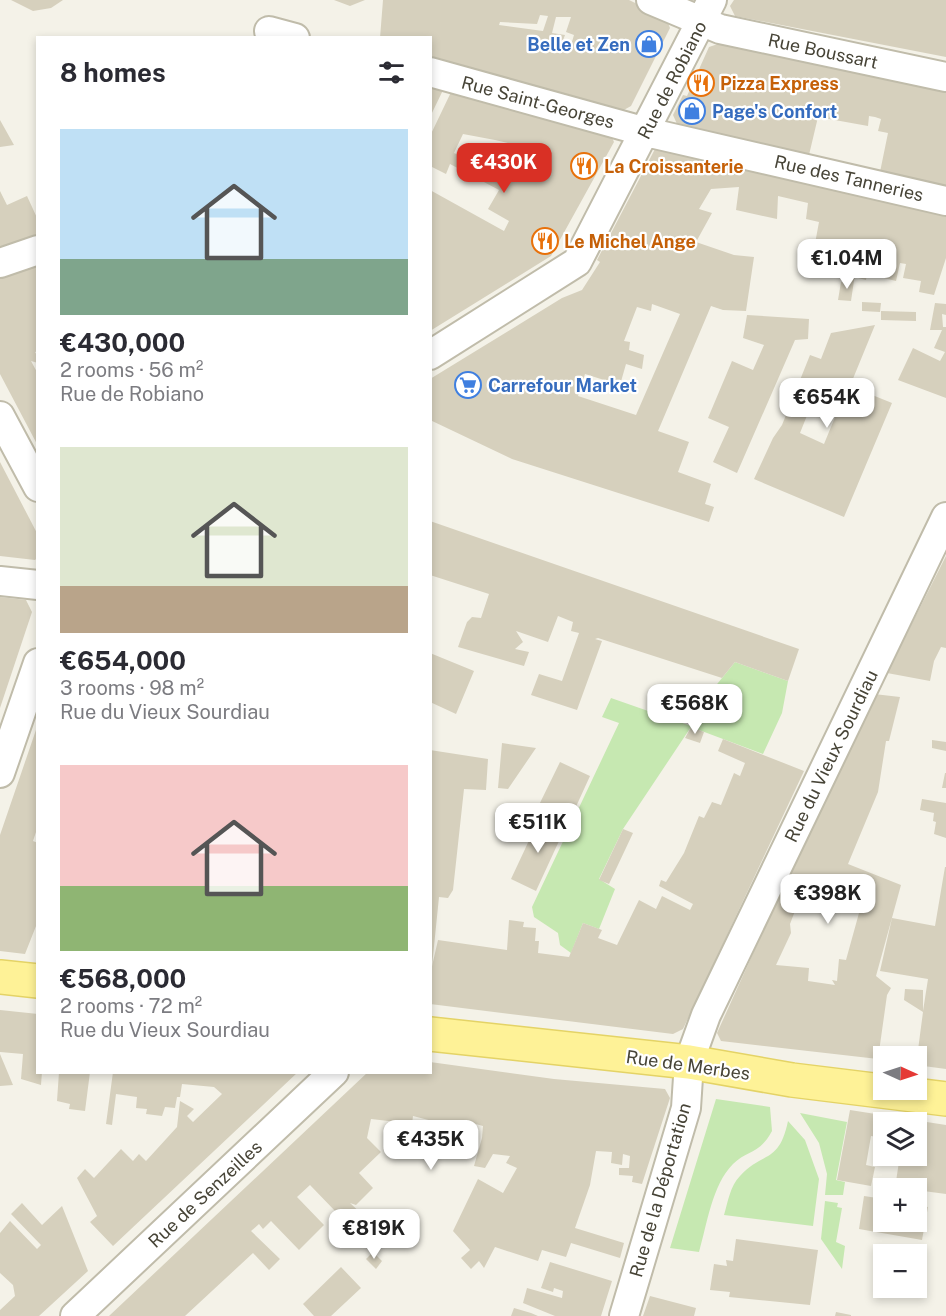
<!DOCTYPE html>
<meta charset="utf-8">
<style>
body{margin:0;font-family:"Public Sans",sans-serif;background:#f7f7f7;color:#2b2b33;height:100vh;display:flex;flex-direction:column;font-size:22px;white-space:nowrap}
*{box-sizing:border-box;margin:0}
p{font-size:20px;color:#7c7c81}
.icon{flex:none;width:33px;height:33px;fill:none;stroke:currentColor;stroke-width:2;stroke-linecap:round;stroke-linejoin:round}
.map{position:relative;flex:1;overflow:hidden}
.sheet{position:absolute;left:36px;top:36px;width:396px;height:1038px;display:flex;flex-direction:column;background:#fff;border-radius:0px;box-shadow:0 3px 9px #0003}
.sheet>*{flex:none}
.needle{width:39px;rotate:93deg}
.tools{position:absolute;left:873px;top:1046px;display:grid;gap:12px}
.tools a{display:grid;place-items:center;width:54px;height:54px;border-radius:0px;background:#fff;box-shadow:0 3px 9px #0003;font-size:30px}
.price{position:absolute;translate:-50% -51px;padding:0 14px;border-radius:12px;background:#fff;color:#222;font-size:20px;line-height:39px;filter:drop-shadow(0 2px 3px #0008)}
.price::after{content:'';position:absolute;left:50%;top:36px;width:18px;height:14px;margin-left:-9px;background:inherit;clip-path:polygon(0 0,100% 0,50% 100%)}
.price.on{background:#d93025;color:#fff}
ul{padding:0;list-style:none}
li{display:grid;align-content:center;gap:12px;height:318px;padding:0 24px}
li span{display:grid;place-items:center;height:186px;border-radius:0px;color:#555}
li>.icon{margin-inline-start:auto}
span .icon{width:108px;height:108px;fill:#fffc;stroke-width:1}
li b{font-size:26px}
h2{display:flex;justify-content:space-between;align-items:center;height:72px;padding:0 24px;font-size:26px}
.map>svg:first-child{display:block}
.green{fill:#c6e8b1}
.building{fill:#d6d0bd;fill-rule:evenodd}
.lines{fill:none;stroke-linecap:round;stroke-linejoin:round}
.street-casing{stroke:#c0bcaa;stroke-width:32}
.primary-casing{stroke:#e4d366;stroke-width:36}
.street{stroke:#fff;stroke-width:28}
.primary{stroke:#fef297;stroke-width:33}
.labels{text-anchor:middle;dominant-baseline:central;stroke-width:4.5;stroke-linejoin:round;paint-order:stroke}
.shop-label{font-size:18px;font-weight:bold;fill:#366cbe;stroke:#fff;text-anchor:start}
.street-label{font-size:18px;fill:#474437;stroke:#fff}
.food-label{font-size:18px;font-weight:bold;fill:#c56008;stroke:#fff;text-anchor:start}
</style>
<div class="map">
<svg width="946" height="1316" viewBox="0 0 946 1316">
<rect width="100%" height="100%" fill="#f4f2e8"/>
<path class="green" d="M735 662 788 681 782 713 763 754 691 727 623 829 599 879 615 889 599 929 583 923 571 953 560 945 558 933 534 917 532 907 619 723 602 717 611 698 691 726 709 694Z
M716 1099 770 1107 772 1131C760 1154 747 1150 733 1164 712 1185 707 1225 699 1252L670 1248Z
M800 1113 847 1122 836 1180 845 1182 843 1195H825L827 1174 819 1143Z
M788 1121 805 1140 819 1179 813 1226 724 1215C728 1202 730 1186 740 1176 763 1151 779 1164 788 1121Z
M825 1201 838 1203 837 1207 842 1208 836 1242 845 1246 842 1269 821 1239Z"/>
<path class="building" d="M11 0H63L51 8 33 11Z
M334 0H365L350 6Z
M383 0H629L666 18 670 28 631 106 622 111 430 57V38H380ZM540 15 548 16 543 31 499 25 500 22 537 24ZM556 17H571L566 32 574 35 571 45 562 43 565 35 552 33Z
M734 0H946V57L735 16 730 6Z
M721 43 828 65 829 68 946 86V187L880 172 888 133 878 131 881 119 875 117 869 116 868 126 818 117 809 155 677 124 673 115 683 95 687 96 709 47Z
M430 82 445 86 430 117Z
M453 88 609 131 614 142 551 256 430 331V190L504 231 509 221 488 209 499 190 450 164 446 174 430 166V136ZM463 134 495 140 534 149 531 158 507 150 502 165 492 160 489 169 454 153Z
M0 120 14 145 0 147Z
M664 145 946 213V258L934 295 919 292 921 281 903 278 906 264 900 263 896 281 867 274 866 280 858 278 859 266 845 262 846 256 825 252 824 263 811 265 819 222 806 219 808 203 778 196 777 219 736 210 739 187 711 189 699 209 712 213 696 242 734 255 754 257 746 311 723 310 711 306 658 431 689 442 678 472 711 484 705 504 714 507 709 522 512 459 430 420V379L562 298 582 290 600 262 597 260 655 149ZM652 304 680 314 636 415 578 396 585 374 620 385 626 364 642 369 644 355 629 350 630 342 624 341 637 307 651 311Z
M0 191 7 205 27 196 38 220V242L0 253Z
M38 258V348L35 353 38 354V363L31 361 38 374V446L0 374V270Z
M851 273 855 274 851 301 838 300 841 282 849 283Z
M862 302 881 303 880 312 862 311Z
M935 303 946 304V315L942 314 943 327H946V398L898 380 913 348 940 361 945 352 934 348 942 330H930Z
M881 311 916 312V321L881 320Z
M747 315 809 319 808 339 795 340 737 473 713 462 729 427 708 418 732 361 753 370 764 345 743 338Z
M875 325 850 386 892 403 844 517 754 479 773 438 782 425 810 355 821 359 831 333ZM822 378 847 388 824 444 800 433Z
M0 462 38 535V557L35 560 0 556Z
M430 521 799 649 788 681 735 662 722 678 598 638 595 639 602 641 577 710 531 695 539 674 562 681 579 633 571 631 573 622 558 616 548 642 516 631 523 642 515 649 529 652 524 666 458 647 467 622 472 617 481 618 489 594 430 575Z
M946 556V648L941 647 934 661 930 681 887 673Z
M0 597 26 600 32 612 0 708Z
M430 653 474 671 456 714 430 702Z
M874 694 900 697 889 741H886L878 792 848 864 901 885 876 976 891 988 887 995 878 1059 721 1041 717 1033 779 896 798 903 790 924 791 933 776 965 809 968 808 981 835 985 832 980 837 981 839 959 846 960 859 913 857 900 788 878Z
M37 727 38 826 33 841 38 843V921L25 954 0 951V835Z
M691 727 704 732 700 743 685 738Z
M723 739 804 771 683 1029 673 1034 430 1004V975L438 940 507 950 509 920 524 922 523 927 536 928 535 941H539L538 953 569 957 583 923 602 930 598 938 617 945 639 900 656 909 662 896 690 910 693 904 659 886 661 880 666 882 684 853 699 816 704 818 712 802 721 805 734 773 740 776 745 763 718 751Z
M932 740 946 742V751L932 748Z
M502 743 536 748 508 789 498 788Z
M430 750 488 759 486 790 464 789 453 890 448 898 439 897 432 966Z
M560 762 590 776 569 822 538 807Z
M945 773H946V788H942Z
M922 799 946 803V838L934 834 936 822 933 821 934 813 920 810Z
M540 817 565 828 536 891 511 879Z
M623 829 633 833 609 884 599 880Z
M945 867H946V1069L916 1065 923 1012 904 1000 905 989 923 990V1011L928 979 880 971 892 918 935 926Z
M0 1010 38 1014V1072H42L41 1085 21 1079 23 1054 0 1052Z
M0 1054 13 1085 0 1086Z
M430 1062 554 1079 665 1089 670 1098 642 1184 632 1182 633 1176 619 1175V1168H629L630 1156 623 1154 622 1165 611 1163 612 1152 596 1151 590 1185 575 1228 624 1243 620 1258 571 1243 566 1257 542 1250 538 1261 495 1247 484 1268 479 1261 471 1269 461 1258 470 1250 453 1231 478 1179 503 1193 517 1168 506 1163 510 1156 493 1154 485 1168 474 1166 482 1138 483 1126 472 1123 446 1120 444 1124 413 1116 410 1141H402L401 1149H395L397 1122 371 1119 367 1138 381 1152 359 1173 373 1188 356 1205 350 1203 365 1217 354 1225 341 1210 337 1213 310 1185 297 1197 324 1225 299 1250 271 1221 263 1229 259 1224 251 1231 280 1259 269 1270 253 1253 185 1316H109L368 1072H430Z
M59 1072H90L85 1111 69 1109 70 1104 57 1101Z
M113 1072H298L113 1246 90 1222 97 1216 77 1178 85 1169 94 1178 121 1149 133 1161 139 1154 146 1161 177 1127 180 1101 194 1109 187 1116 193 1122 222 1094 214 1087 182 1084 180 1097H177L175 1108 165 1107 162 1116 146 1114 147 1109 136 1108 137 1097 116 1094 112 1125 106 1124Z
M850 1110 946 1125V1194L916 1190V1188H895L900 1155H916V1122H884V1138L871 1136 866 1165 875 1167 871 1186 837 1180Z
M864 1196 884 1199V1221H916V1205L928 1207 922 1240 859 1229Z
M22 1203 42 1225 62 1206 88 1271 39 1316H0V1310L15 1296 13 1285 0 1273V1233L10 1221 37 1249 41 1245 11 1214Z
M736 1239 818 1250 810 1305 729 1297 730 1292 710 1290 714 1264 727 1266 726 1260 733 1261Z
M373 1252 382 1261 376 1269 366 1259Z
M550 1262 612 1281 601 1316H555L523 1303 527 1288 562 1298 563 1291 554 1288 553 1292 541 1288Z
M341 1267 361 1288 331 1316H314L303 1304Z
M650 1296 696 1308 694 1316H643Z
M514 1308 531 1313 538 1316H511Z
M836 1312 851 1315V1316H835Z"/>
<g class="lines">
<defs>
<path id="street" d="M651 0 720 29 946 77
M269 31 295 38
M430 72 646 132 946 201
M0 263 38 250
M430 355 577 262 712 0
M0 416 38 487
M0 581 38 585
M0 773 38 663
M75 1316 334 1072
M624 1316 686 1108 689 1062 706 1015 946 517"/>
<path id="primary" d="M0 977 38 981
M430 1034 689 1062 792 1080 946 1099"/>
</defs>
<use href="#street" class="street-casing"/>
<use href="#primary" class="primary-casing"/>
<use href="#street" class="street"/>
<use href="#primary" class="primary"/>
</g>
<defs>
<symbol id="shop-ring" viewBox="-11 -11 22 22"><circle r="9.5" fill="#fff" stroke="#3f7fe0" stroke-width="1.5"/><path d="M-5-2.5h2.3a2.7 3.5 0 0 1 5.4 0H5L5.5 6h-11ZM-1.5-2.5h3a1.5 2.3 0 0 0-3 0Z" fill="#3f7fe0"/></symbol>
<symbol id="restaurant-ring" viewBox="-11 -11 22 22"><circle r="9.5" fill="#fff" stroke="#e8710a" stroke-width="1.5"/><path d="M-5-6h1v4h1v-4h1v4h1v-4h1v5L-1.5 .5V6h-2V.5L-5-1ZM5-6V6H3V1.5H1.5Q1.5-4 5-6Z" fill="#e8710a"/></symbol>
<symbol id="supermarket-ring" viewBox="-11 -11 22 22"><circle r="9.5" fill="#fff" stroke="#3f7fe0" stroke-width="1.5"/><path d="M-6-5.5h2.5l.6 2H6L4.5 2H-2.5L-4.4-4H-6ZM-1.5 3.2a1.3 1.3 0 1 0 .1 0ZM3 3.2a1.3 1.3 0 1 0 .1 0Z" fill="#3f7fe0"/></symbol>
</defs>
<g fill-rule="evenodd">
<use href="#shop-ring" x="634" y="29" width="30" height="30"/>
<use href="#restaurant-ring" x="686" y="68" width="30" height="30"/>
<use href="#shop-ring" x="677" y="96" width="30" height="30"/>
<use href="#restaurant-ring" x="569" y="151" width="30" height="30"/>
<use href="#restaurant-ring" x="530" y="226" width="30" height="30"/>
<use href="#supermarket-ring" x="453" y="370" width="30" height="30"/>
</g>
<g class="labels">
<g class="shop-label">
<text x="630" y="44" text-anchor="end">Belle et Zen</text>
<text x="712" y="111">Page's Confort</text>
<text x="488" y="385">Carrefour Market</text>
</g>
<g class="street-label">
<text transform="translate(823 51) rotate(12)">Rue Boussart</text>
<text transform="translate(672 80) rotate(-63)">Rue de Robiano</text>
<text transform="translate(538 102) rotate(15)">Rue Saint-Georges</text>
<text transform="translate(849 178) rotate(13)">Rue des Tanneries</text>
<text transform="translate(831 756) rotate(-64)">Rue du Vieux Sourdiau</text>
<text transform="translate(688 1065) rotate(8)">Rue de Merbes</text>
<text transform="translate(660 1190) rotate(-74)">Rue de la Déportation</text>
<text transform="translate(205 1194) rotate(-43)">Rue de Senzeilles</text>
</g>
<g class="food-label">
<text x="720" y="83">Pizza Express</text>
<text x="604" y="166">La Croissanterie</text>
<text x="564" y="241">Le Michel Ange</text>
</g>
</g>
</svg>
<div class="tools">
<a><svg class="needle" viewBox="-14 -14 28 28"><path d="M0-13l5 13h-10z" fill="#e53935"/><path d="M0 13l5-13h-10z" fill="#7c7c81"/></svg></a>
<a><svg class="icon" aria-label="layers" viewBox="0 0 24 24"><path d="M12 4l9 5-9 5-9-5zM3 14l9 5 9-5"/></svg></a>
<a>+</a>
<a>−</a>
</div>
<b class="price on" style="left:504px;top:194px">€430K</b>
<b class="price" style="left:847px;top:290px">€1.04M</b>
<b class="price" style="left:827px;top:429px">€654K</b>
<b class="price" style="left:695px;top:735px">€568K</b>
<b class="price" style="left:538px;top:854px">€511K</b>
<b class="price" style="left:828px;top:925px">€398K</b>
<b class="price" style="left:431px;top:1171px">€435K</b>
<b class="price" style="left:374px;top:1260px">€819K</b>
<section class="sheet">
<h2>8 homes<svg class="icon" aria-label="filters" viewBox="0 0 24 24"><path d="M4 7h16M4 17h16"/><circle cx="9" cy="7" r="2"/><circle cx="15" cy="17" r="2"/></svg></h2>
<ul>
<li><span style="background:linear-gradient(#bfe0f5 70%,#7fa58c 0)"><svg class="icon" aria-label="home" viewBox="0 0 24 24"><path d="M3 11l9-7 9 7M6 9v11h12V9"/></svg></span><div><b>€430,000</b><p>2 rooms · 56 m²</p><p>Rue de Robiano</p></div></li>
<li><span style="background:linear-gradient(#dfe7d0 75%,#b9a48a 0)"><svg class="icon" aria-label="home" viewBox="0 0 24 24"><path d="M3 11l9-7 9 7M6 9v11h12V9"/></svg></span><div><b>€654,000</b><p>3 rooms · 98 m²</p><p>Rue du Vieux Sourdiau</p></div></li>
<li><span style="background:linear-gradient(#f6c9c9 65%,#8fb573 0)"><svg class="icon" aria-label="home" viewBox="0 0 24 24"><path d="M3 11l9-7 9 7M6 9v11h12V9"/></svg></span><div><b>€568,000</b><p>2 rooms · 72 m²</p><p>Rue du Vieux Sourdiau</p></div></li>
</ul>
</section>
</div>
